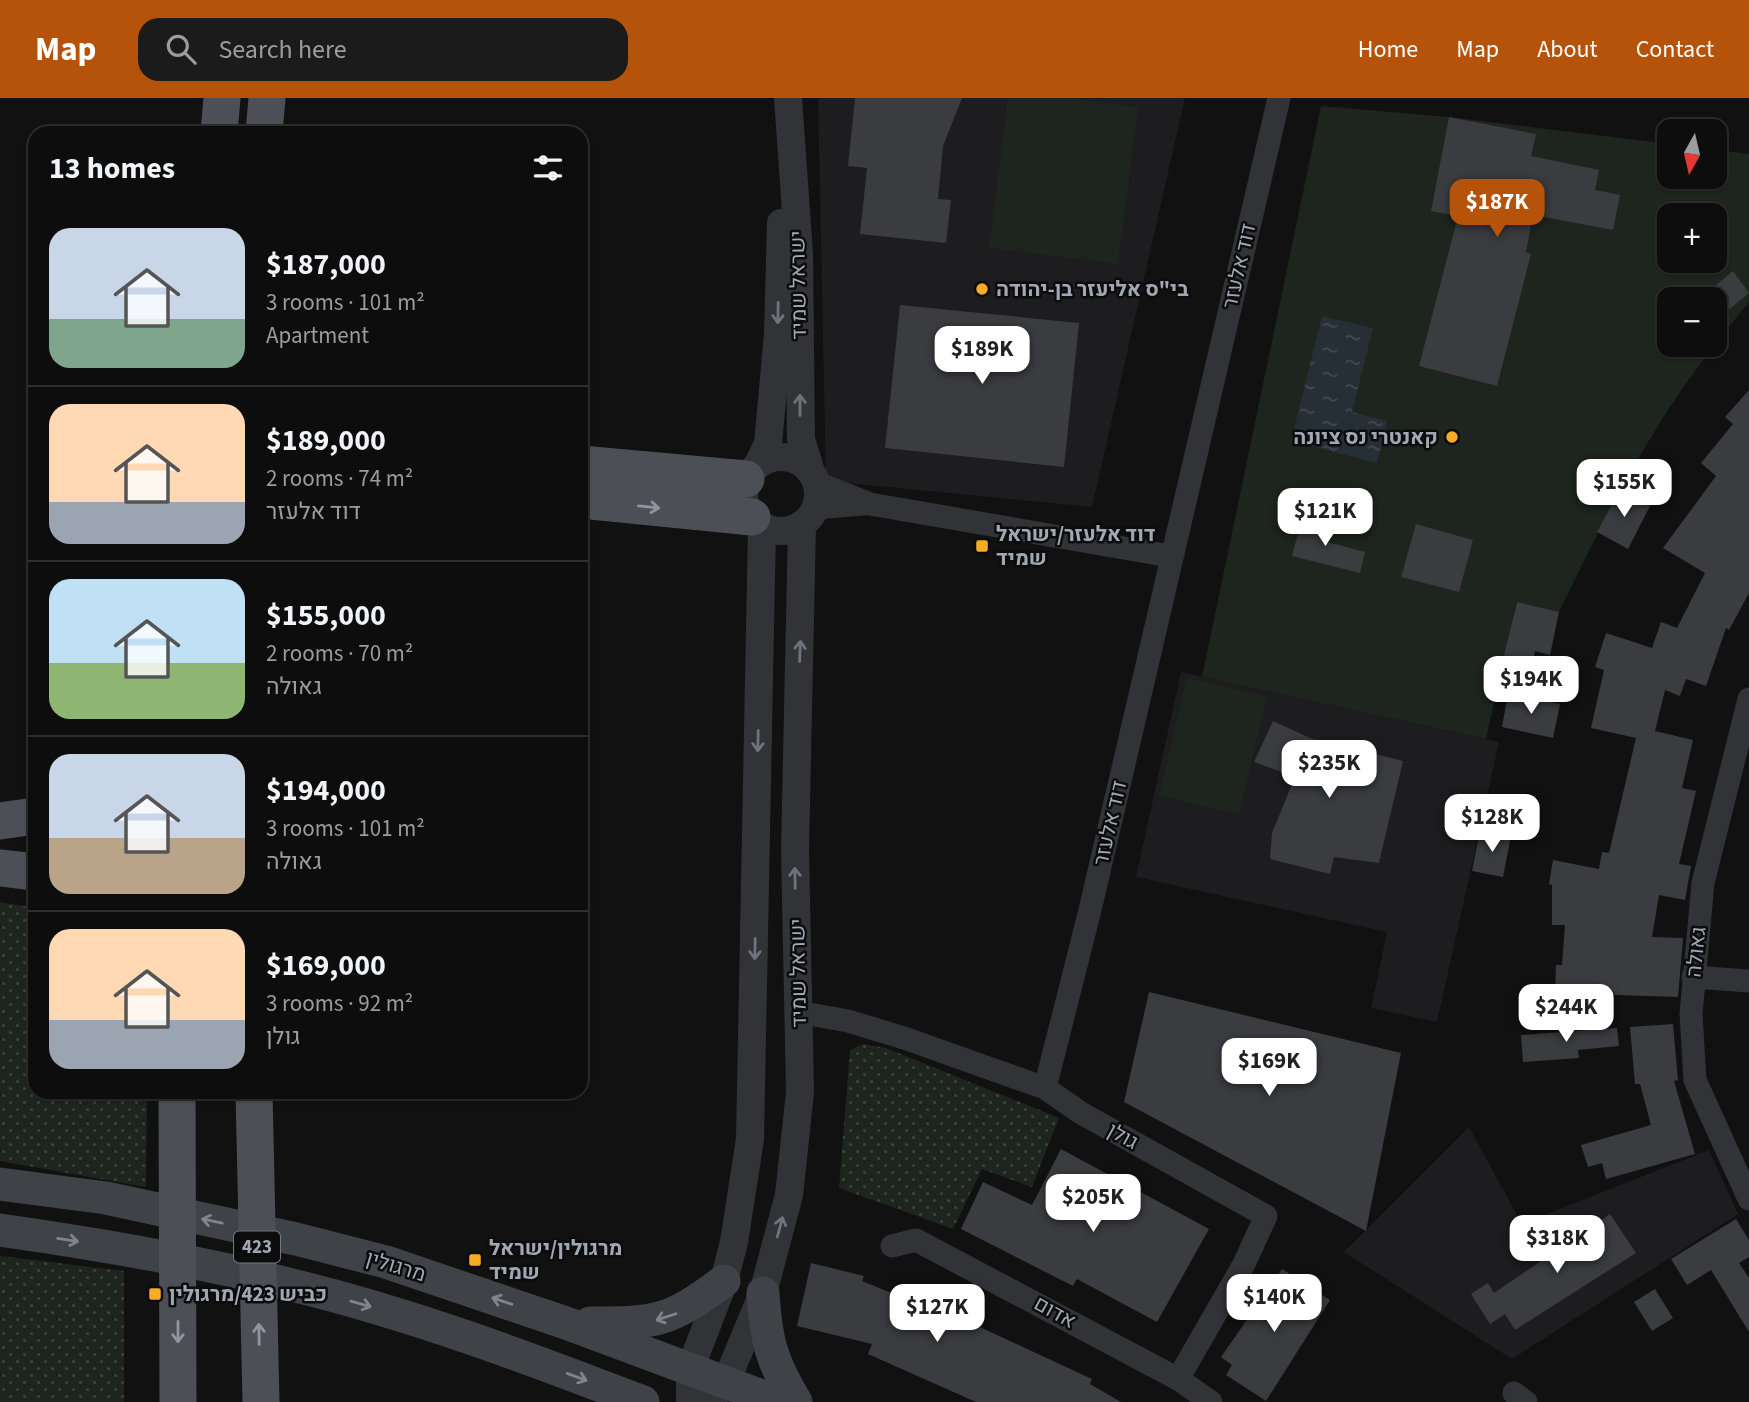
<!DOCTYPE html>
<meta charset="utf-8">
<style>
body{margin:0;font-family:"Source Sans 3",Heebo,sans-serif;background:#1b1b1c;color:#f1f3f6;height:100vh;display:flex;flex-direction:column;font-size:26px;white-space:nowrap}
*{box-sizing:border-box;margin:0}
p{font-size:23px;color:#9a9c9e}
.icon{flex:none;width:38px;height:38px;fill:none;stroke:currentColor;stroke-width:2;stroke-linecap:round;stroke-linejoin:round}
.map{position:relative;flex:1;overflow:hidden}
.panel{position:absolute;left:28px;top:28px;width:560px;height:973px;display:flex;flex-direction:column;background:#0d0d0e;border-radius:21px;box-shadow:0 2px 5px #0004,0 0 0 2px #2d2d2e}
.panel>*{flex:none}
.needle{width:46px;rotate:188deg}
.controls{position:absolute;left:1657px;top:21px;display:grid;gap:14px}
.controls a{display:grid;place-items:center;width:70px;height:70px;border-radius:14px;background:#0d0d0e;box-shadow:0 2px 5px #0004,0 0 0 2px #2d2d2e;font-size:35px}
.price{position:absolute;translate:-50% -60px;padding:0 16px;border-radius:14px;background:#fff;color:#222;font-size:23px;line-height:46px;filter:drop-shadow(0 2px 4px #0008)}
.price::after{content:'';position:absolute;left:50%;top:42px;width:21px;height:16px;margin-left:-10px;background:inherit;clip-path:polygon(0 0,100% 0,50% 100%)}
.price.current{background:#b45309;color:#fff}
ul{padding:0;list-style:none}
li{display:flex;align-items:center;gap:21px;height:175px;padding:0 21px}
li+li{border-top:2px solid #2d2d2e}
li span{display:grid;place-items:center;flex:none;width:196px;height:140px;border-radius:21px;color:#555}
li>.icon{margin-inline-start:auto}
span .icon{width:84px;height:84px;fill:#fffc;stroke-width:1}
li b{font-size:30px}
h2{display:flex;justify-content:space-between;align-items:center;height:84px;padding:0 21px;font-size:30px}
header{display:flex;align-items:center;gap:42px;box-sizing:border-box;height:98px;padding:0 35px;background:#b45309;color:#fff}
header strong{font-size:33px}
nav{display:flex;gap:38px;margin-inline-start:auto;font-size:24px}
.search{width:490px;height:63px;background:#1b1b1c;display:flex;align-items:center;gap:18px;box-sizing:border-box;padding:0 24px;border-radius:21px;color:#9a9c9e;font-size:26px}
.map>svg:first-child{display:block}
.built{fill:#1d1d1f}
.grass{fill:url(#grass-dots)}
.garden{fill:#1d251e;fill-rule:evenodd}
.water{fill:url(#water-ripples)}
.building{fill:#3a3c3f}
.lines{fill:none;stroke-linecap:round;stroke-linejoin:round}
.minor{stroke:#313337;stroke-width:23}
.tertiary{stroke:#313337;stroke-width:28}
.secondary{stroke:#3f4247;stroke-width:33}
.primary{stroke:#4d4f56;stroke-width:37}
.primary-bridge{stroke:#4d4f56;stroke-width:37}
.oneway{stroke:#6f737b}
.oneway2{stroke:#9095a0}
.oneway3{stroke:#7f848d}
.poi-dot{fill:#f7ac23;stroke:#0c0c0d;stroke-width:2.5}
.labels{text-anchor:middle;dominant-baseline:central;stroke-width:5;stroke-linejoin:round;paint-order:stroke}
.shield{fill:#0c0c0d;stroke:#747881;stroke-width:2}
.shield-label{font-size:19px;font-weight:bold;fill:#a1a7b3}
.street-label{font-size:21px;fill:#a1a7b3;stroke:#0c0c0d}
.poi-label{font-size:21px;font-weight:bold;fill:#a1a7b3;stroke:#0c0c0d;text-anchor:start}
</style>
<header>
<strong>Map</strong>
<div class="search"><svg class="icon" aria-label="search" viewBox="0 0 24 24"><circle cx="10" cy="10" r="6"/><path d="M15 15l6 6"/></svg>Search here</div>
<nav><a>Home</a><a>Map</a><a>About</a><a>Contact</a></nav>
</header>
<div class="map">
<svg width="1749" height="1304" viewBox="0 0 1749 1304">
<defs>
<pattern id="grass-dots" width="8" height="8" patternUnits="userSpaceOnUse" patternTransform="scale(1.75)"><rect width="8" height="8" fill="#1d251e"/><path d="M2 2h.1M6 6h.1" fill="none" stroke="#3b423c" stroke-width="1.8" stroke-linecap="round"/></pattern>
<pattern id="water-ripples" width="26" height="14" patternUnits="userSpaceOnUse" patternTransform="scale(1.75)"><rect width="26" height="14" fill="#272f36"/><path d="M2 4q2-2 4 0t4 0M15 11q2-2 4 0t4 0" fill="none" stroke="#434a51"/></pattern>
</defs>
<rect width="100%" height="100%" fill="#111112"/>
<path class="built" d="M818 0H1185L1092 409 826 383Z
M1181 574 1499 644 1437 924 1371 910 1387 834 1136 779Z
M1469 1029 1522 1126 1709 1052 1738 1116 1512 1261 1344 1154Z"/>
<path class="grass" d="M0 804 35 810V994H147L146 1089 0 1063Z
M863 946 886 950 1059 1020 1032 1089 982 1071 953 1131 839 1090 850 952Z
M0 1158 124 1173V1304H0Z"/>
<path class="garden" d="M1008 0H1070L1138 9 1118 166 989 150Z
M1321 8 1449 19 1669 46 1670 79H1715V52L1749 56V204L1715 246V201H1670V247H1715C1650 328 1604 421 1559 514L1516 505 1486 641 1202 579ZM1670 117H1715V163H1670Z
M1187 580 1267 598 1239 716 1159 698Z"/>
<path class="water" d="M1322 218 1373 230 1352 314 1387 323 1377 365 1291 343Z"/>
<path class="building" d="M855 0H962L943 48 938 101 951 102 946 145 860 136 867 70 848 68Z
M1449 19 1536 36 1531 58 1599 72 1595 92 1620 97 1613 132 1533 117 1526 154 1531 156 1497 288 1419 268 1458 118 1431 113Z
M1733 173 1749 195 1715 223V188Z
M900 207 1079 225 1064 369 885 350Z
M1749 292V495L1729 532 1726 530 1706 588 1686 581 1680 598 1665 592 1655 633 1693 642 1682 690 1696 693 1679 766 1691 768 1685 802 1659 797 1652 839 1683 840 1678 899 1555 895 1556 867H1562L1565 827H1552V787L1549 786 1553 762 1599 771 1602 754 1609 755 1636 640 1591 630 1604 572 1595 569 1606 535 1652 550 1661 524 1677 530 1705 475 1663 450 1716 378 1701 365 1733 326 1725 319Z
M1620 392 1650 408 1628 451 1597 434Z
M1302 420 1331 427 1327 444 1365 454 1360 475 1292 458Z
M1416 426 1473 442 1459 494 1401 479Z
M1517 504 1559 514 1550 557 1535 553 1532 568 1503 561Z
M1508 596 1560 606 1553 640 1502 629Z
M1273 623 1310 640 1403 663 1379 765 1334 759 1330 776 1270 761 1272 735 1295 679 1254 664Z
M1480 732 1511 738 1503 779 1472 773Z
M1149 894 1401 955 1366 1133 1124 1004Z
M1673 926 1678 982 1674 983 1695 1056 1606 1081 1602 1065 1588 1069 1581 1047 1651 1027 1640 986H1635L1630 929Z
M1617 930 1619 948 1578 952 1579 960 1523 964 1521 937Z
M1061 1051 1209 1131 1157 1224 1077 1181 1073 1188 961 1131 983 1084 1032 1107Z
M1610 1116 1636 1155 1515 1232 1505 1216 1490 1226 1471 1196 1488 1185 1494 1195Z
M1736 1121 1749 1142V1159L1739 1165 1749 1180V1234L1711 1172 1687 1187 1671 1161Z
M811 1165 864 1178 862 1183 968 1226 969 1224 1092 1281 1090 1286 1121 1304H976L868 1256 872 1246 797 1228Z
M1282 1171 1330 1202 1266 1303 1226 1277 1232 1267 1221 1259Z
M1655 1191 1673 1220 1652 1233 1634 1204Z"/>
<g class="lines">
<path class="minor" d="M817 385 870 406 1170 458
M816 410 863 406
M1749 601 1703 785 1691 916 1695 982 1749 1101
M1693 879 1749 883
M798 914 848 923 904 940 1045 990 1081 1015 1266 1118 1244 1166 1178 1281
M1045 990 1090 812 1279 0
M892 1148 916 1142 1178 1281 1211 1304
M1514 1295 1526 1304"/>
<path class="tertiary" d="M788 0 799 156 801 341 811 374
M744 396a37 37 0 1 1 74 0a37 37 0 1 1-74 0Z
M758 366 768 346 778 236 781 125
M690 1304V1271L724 1183 734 1144 750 1041 762 428
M708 1304 726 1284 763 1195 789 1097 800 994 795 752 802 427"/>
<path class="secondary" d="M0 1086 106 1100 296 1141 386 1164 566 1225 778 1304
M0 1132C99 1146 199 1163 296 1188 414 1217 529 1260 643 1304
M763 1195C766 1242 771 1263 796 1304
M590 1225C657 1225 669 1224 724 1183"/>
<path class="primary" d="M219 35 222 0
M264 35 267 0
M581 366 746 381
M581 402 752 419
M0 723 35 718
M0 770 35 774"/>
<path class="primary-bridge" d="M177 994 178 1304
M254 994 261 1304"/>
</g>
<defs><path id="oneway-shaft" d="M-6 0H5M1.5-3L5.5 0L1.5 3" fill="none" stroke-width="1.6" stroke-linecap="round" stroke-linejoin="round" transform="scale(1.75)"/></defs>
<g class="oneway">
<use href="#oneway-shaft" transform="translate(778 215) rotate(91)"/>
<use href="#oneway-shaft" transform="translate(800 307) rotate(-90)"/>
<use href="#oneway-shaft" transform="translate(800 553) rotate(-88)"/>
<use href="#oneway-shaft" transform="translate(758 643) rotate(91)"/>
<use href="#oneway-shaft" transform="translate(795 780) rotate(-91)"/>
<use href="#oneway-shaft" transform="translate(755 851) rotate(91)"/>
<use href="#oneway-shaft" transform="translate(780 1129) rotate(-75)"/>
</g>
<g class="oneway2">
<use href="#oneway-shaft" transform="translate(649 409) rotate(6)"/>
<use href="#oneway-shaft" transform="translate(178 1234) rotate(90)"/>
<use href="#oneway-shaft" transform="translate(259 1236) rotate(-91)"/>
</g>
<g class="oneway3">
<use href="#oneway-shaft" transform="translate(212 1123) rotate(-168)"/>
<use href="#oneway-shaft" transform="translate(68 1142) rotate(9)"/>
<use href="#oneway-shaft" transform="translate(502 1203) rotate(-161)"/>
<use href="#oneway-shaft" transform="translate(361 1206) rotate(16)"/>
<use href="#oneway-shaft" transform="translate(666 1219) rotate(162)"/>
<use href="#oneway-shaft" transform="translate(577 1279) rotate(20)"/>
</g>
<g class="poi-dot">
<circle cx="982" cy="191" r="7"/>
<circle cx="1452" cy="339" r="7"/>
<rect x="975" y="441" width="14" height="14" rx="3.5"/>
<rect x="468" y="1155" width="14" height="14" rx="3.5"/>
<rect x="148" y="1189" width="14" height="14" rx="3.5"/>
</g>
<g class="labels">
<rect class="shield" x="234" y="1133.5" width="46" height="31" rx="5"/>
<g class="shield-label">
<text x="257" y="1149">423</text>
</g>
<g class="street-label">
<text transform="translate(1239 168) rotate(-77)">דוד אלעזר</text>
<text transform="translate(798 187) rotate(-91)">ישראל שמיד</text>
<text transform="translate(1110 725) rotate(-77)">דוד אלעזר</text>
<text transform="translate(1696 854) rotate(-84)">גאולה</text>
<text transform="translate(798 875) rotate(-91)">ישראל שמיד</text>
<text transform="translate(1123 1038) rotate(29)">גולן</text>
<text transform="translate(396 1168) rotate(17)">מרגולין</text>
<text transform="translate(1055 1214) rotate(29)">אדום</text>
</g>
<g class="poi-label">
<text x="996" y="191">בי"ס אליעזר בן-יהודה</text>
<text x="1438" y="339" text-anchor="end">קאנטרי נס ציונה</text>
<text x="996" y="436">דוד אלעזר/ישראל<tspan x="996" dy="24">שמיד</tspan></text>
<text x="489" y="1150">מרגולין/ישראל<tspan x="489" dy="24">שמיד</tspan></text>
<text x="169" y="1196">כביש 423/מרגולין</text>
</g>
</g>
</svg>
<div class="controls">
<a><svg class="needle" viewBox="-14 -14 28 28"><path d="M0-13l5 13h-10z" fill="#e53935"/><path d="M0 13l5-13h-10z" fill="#9a9c9e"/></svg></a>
<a>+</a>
<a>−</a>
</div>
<b class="price current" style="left:1497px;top:141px">$187K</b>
<b class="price" style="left:982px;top:288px">$189K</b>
<b class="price" style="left:1624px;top:421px">$155K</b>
<b class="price" style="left:1325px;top:450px">$121K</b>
<b class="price" style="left:1531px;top:618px">$194K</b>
<b class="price" style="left:1329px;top:702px">$235K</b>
<b class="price" style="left:1492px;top:756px">$128K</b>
<b class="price" style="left:1566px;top:946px">$244K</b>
<b class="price" style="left:1269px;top:1000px">$169K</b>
<b class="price" style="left:1093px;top:1136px">$205K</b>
<b class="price" style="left:1557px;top:1177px">$318K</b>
<b class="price" style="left:1274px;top:1236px">$140K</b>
<b class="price" style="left:937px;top:1246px">$127K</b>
<section class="panel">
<h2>13 homes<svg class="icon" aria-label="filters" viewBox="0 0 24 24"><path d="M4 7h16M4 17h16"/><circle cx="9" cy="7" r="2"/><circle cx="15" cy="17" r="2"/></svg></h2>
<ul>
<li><span style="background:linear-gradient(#c9d6e8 65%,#7fa58c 0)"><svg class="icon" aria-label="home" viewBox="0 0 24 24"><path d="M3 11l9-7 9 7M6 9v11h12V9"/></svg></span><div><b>$187,000</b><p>3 rooms · 101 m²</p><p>Apartment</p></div></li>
<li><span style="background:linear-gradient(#ffd9b3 70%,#9aa5b1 0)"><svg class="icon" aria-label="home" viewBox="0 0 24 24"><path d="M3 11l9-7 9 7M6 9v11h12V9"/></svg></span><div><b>$189,000</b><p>2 rooms · 74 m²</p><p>דוד אלעזר</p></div></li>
<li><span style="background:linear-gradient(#bfe0f5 60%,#8fb573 0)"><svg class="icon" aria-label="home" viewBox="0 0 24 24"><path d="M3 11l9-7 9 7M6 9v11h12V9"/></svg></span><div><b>$155,000</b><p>2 rooms · 70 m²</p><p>גאולה</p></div></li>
<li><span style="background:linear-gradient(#c9d6e8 60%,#b9a48a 0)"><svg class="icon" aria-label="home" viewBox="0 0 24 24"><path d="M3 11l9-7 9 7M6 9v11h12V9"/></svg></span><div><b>$194,000</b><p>3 rooms · 101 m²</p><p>גאולה</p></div></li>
<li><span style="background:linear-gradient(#ffd9b3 65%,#9aa5b1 0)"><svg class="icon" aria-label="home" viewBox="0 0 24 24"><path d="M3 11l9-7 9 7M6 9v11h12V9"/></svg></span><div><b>$169,000</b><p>3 rooms · 92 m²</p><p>גולן</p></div></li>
</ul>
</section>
</div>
